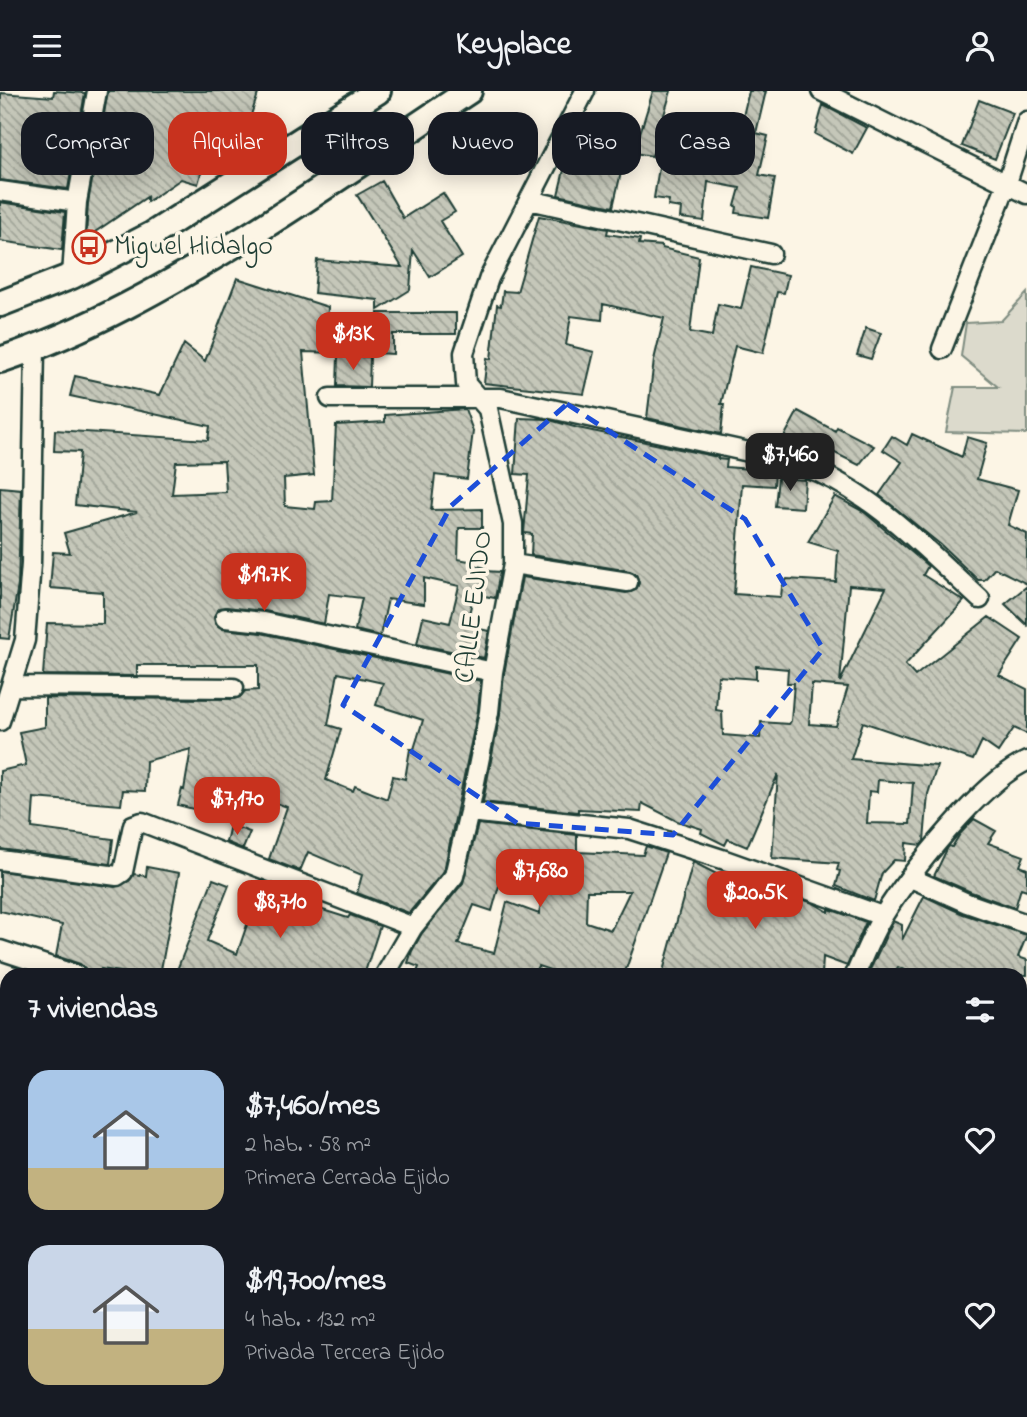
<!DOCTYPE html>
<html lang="es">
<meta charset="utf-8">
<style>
body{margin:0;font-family:"Indie Flower",sans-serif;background:#20242c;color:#f1f3f6;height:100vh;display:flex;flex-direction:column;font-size:26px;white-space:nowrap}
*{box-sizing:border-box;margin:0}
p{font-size:23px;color:#9ea1a6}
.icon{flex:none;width:38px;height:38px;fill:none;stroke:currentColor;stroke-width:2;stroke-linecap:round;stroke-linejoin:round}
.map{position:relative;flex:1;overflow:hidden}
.panel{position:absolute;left:0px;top:877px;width:1027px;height:450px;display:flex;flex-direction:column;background:#171b24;border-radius:21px 21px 0 0;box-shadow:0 4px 18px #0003}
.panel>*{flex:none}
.banner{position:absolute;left:21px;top:21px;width:985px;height:63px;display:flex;gap:14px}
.price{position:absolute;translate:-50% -60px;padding:0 16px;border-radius:14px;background:#c8321e;color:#fff;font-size:23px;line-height:46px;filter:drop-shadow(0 2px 4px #0008)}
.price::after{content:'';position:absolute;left:50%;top:42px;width:21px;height:16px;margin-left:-10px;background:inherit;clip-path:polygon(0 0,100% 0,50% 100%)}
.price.selected{background:#222;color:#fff}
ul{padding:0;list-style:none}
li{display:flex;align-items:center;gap:21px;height:175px;padding:0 28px}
li span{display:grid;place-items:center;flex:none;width:196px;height:140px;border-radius:21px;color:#555}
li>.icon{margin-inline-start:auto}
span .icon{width:84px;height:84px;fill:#fffc;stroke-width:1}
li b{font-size:30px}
h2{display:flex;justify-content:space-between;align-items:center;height:84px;padding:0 28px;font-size:30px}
.chip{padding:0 24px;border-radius:21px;background:#171b24;box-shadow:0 4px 18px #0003;font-size:24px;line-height:63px}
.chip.selected{background:#c8321e;color:#fff}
header{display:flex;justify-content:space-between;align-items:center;height:91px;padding:0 28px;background:#171b24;font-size:32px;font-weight:800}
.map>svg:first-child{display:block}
.park{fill:#dcdacc;stroke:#7e8c80;stroke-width:2}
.building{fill:url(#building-back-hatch);stroke:#1f3d34;stroke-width:2;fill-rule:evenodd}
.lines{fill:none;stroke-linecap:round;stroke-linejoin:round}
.lane-casing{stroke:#1f3d34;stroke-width:14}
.street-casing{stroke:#1f3d34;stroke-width:23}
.secondary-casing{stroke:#1f3d34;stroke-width:30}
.lane{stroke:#fcf5e5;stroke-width:9}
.street{stroke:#fcf5e5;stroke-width:18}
.secondary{stroke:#fcf5e5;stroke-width:24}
.marked{fill:none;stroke:#1d4ed8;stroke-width:5;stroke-dasharray:14 9;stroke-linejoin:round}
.labels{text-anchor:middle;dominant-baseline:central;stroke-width:7;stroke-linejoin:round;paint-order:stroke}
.poi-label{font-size:28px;fill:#1f3d34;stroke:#fcf5e5;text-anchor:start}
.street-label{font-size:28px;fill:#1f3d34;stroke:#fcf5e5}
</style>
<header><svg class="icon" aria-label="menu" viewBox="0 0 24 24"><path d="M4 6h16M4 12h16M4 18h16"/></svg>Keyplace<svg class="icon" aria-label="person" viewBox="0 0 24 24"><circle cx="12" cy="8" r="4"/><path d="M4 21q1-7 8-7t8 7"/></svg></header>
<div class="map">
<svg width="1027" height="1326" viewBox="0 0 1027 1326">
<defs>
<pattern id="building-back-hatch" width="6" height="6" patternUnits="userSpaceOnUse" patternTransform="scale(1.75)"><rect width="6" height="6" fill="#c5c7b9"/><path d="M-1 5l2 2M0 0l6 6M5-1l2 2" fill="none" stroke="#9fa397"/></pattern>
</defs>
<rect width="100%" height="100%" fill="#fcf5e5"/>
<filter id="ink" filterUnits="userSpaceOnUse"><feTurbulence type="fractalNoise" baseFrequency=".0143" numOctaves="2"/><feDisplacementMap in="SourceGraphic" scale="14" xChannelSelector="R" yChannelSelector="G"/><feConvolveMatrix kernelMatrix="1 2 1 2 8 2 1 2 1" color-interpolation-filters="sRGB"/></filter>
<g filter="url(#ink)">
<path class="park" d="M1027 202V343L946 341 955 296H998L961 265 966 232 1001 230Z"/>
<path class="building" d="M54 0 85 2 68 98 0 89 1 2 53 6Z
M108 0H248L258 3 251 24 266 29 262 44 204 72 198 93 181 88 147 111V106L86 147 88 112Z
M653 0H671L652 65 634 62Z
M749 0H766L756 42 768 45 759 84 775 87 768 127 736 122 737 116 735 115 740 97 708 91 704 130 680 127 681 117 668 115 669 109 654 107 661 64 699 70 701 52 722 55 723 45 738 46Z
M979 9 1013 22 995 68 962 55Z
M823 14 867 37 853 63 815 43Z
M614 44 629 47 613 116 558 104 570 54 611 64Z
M382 90 403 127 443 102 455 121 440 130 462 166 430 186 413 159 410 199 378 219V209L314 202 317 169 402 176 357 104Z
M0 111 65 121 62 159 0 150Z
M539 125 608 138 607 143 640 148 639 153 662 155V157L699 166 690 241 712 245 718 213 741 218 751 176 788 184 784 202 777 201 763 262 735 255 721 313H724L721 343 647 327 654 269 664 227 603 213 602 229 571 225 566 254 594 261 584 303 484 292 487 267 491 268 497 214 501 215 503 200 517 201Z
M237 187 328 216 327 242 337 243V262L303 261 314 384 284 387 285 415 315 418 316 411 332 410 336 334 385 331V324L465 318 473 340 467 388 435 384 431 419 482 418V437H459L458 468 474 471 473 474 486 477 485 480 500 481 495 507 474 503 466 535 489 540 484 567 417 553 423 526 450 532 459 495 424 487V513L388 508 380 545 355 539 362 507 329 503 324 533 265 520 226 516 220 517 214 525 215 532 223 538 261 542 481 590 478 619 444 780 409 822 357 802 362 784 308 761 300 780 269 768 287 716 264 707 262 710 237 691 228 727 178 714 182 698 184 699 191 658 146 670 145 700 123 699 121 714 34 707 32 737 113 748 110 773 0 758V680L26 674 19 641 45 636V607L234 608 240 606 245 600 258 599V574H137V585L43 584 47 532 103 533V501L50 497 53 461 70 462 64 442 137 421 75 414 80 361 54 360 55 339 208 349 210 335 70 305 75 285 160 304 184 253 205 270ZM224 370 226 401 172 403 176 371ZM338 582 383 592 376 614 423 629 414 658H410L405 688 393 685 387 708 355 695 353 700 326 689 341 638 328 634Z
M378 222H456V243H393V263L376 262Z
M866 237 881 242 871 268 857 264Z
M338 265 370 266 369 296 337 295Z
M798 320 835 340 837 336 874 355 859 374 815 352 811 359 784 346Z
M519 327 546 328 578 337 718 366V368L727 369 726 376 775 380 774 395 742 393 734 503 781 506 782 496 787 488 836 491 838 460 808 451 835 405 864 421 928 475 923 484 964 510 905 574 915 585 989 526 1022 548 999 584 1027 598V643L1014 637 998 661 982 650 973 669 863 631 851 668 937 675 928 703 924 750 921 754 906 752 905 770 894 769 882 782 874 810 836 795 840 780 837 779 839 772 772 767 778 683 747 756 728 748 725 754 701 742 702 738 677 730 642 712 641 721 578 718V721L483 711 500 623 504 583 522 486 626 502 636 499 639 492 636 483 630 480 531 464 532 443 524 442 529 384 515 383ZM849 494 886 497 840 591ZM756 575 788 578 787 592H794L791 630 789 633 761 631 760 647 723 644 722 620 716 619 718 585 756 588ZM812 593 848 596 836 635 809 633ZM878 689 913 692 910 733 867 732 869 700 877 701Z
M912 343 962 366 967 346 987 352 977 388 1018 399 1008 434 1027 443V493L995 477 984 489H978L941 454 879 404 902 371 883 359 892 345 907 354Z
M778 387 805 389 803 417 775 415Z
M0 396 21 398 18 494 9 548 0 547Z
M1027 495V534L1005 513Z
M974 728 996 740 988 752 1024 765 1020 775 1027 778V799L1021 797 1015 817 971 801 934 785 947 758 949 755 952 756 960 743Z
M478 733 577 744V761L643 764 646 755 666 762 624 884H565L538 875 533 884H416L419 876 408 872 412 860 422 842 463 792ZM505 773H548L539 823 507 811 494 862 458 853 474 814 492 820ZM587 800H630L611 839 586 831Z
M230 734 250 741 243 758 226 751Z
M693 771 734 792 736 785 813 812 829 821V818L866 831 847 875 823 866 822 884H662Z
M147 776 179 782 160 884H140L101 878 100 884H87L85 877 80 873 56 865 62 834 0 820V780L115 796 129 790 134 783 146 785Z
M213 788 229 794 207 850 237 863 262 790 291 801 288 808 348 827 350 824 380 835 364 884H175Z
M924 805 963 823 1027 844 1018 866 1027 869V884H914L898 876 893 884 868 883 893 830 902 834V849Z"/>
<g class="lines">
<defs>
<path id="lane" d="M54 1326 56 1320"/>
<path id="street" d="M821 0 1027 103
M0 100 77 111
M529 109 771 163
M72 185 77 111 97 0
M942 258 1007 92 1027 30
M330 307H501L786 369C798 374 810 377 822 383 881 410 933 465 980 508
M513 473 628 491
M225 527 263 531 493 581
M11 595 234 597
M0 630 25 549 31 473 35 258
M469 721 629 738 725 769 882 825
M0 769 117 785 123 781 133 734 142 731 413 836
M911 787 967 812 1027 833
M0 859 76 884
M385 884 413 836 454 785 469 721 489 621 493 581 513 473V433L496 355 488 318 466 293 464 262 489 187 585 0
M855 884C864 864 872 843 883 825 910 782 982 690 1027 670
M1020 959 1027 961
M0 1099 7 1101
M724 1320 745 1326
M167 1326 169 1320
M495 1326 496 1320"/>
<path id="secondary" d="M0 213 72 185 153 143 378 0
M0 269C88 240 168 194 247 146 322 99 395 49 469 0"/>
</defs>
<use href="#lane" class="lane-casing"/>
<use href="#street" class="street-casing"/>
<use href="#secondary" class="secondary-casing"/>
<use href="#lane" class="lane"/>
<use href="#street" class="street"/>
<use href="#secondary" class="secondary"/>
</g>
</g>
<path class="marked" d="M567 313 745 428 823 558 673 744 517 732 343 614 451 415Z"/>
<defs>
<symbol id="bus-ring" viewBox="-11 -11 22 22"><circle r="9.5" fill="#fcf5e5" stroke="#c8321e" stroke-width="1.5"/><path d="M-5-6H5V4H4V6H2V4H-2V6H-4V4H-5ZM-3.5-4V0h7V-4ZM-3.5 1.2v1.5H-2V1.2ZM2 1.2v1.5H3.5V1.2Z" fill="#c8321e"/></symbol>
</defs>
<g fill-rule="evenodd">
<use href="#bus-ring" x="70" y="137" width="38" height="38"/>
</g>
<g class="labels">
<g class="poi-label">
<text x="114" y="156">Miguel Hidalgo</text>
</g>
<g class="street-label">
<text transform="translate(475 516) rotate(-83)">CALLE EJIDO</text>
</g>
</g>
</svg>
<b class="price" style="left:353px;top:281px">$13K</b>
<b class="price selected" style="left:790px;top:402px">$7,460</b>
<b class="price" style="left:264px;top:522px">$19.7K</b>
<b class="price" style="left:237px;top:746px">$7,170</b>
<b class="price" style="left:540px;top:818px">$7,680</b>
<b class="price" style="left:755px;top:840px">$20.5K</b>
<b class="price" style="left:280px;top:849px">$8,710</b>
<div class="banner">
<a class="chip">Comprar</a>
<a class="chip selected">Alquilar</a>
<a class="chip">Filtros</a>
<a class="chip">Nuevo</a>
<a class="chip">Piso</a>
<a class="chip">Casa</a>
</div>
<section class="panel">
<h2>7 viviendas<svg class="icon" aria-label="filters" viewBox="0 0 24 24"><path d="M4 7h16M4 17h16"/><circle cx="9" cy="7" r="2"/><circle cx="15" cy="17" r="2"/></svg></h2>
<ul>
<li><span style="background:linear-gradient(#a9c7e8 70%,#c2b280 0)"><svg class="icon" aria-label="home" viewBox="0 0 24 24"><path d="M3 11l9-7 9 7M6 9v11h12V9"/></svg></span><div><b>$7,460/mes</b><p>2 hab. · 58 m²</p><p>Primera Cerrada Ejido</p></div><svg class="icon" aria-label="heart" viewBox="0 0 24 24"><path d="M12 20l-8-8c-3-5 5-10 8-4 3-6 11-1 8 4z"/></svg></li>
<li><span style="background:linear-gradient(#c9d6e8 60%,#c2b280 0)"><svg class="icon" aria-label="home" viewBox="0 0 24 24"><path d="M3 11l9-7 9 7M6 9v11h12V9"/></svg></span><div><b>$19,700/mes</b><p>4 hab. · 132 m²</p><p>Privada Tercera Ejido</p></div><svg class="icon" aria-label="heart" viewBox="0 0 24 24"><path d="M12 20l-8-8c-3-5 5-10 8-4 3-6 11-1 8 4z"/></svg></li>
</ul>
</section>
</div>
